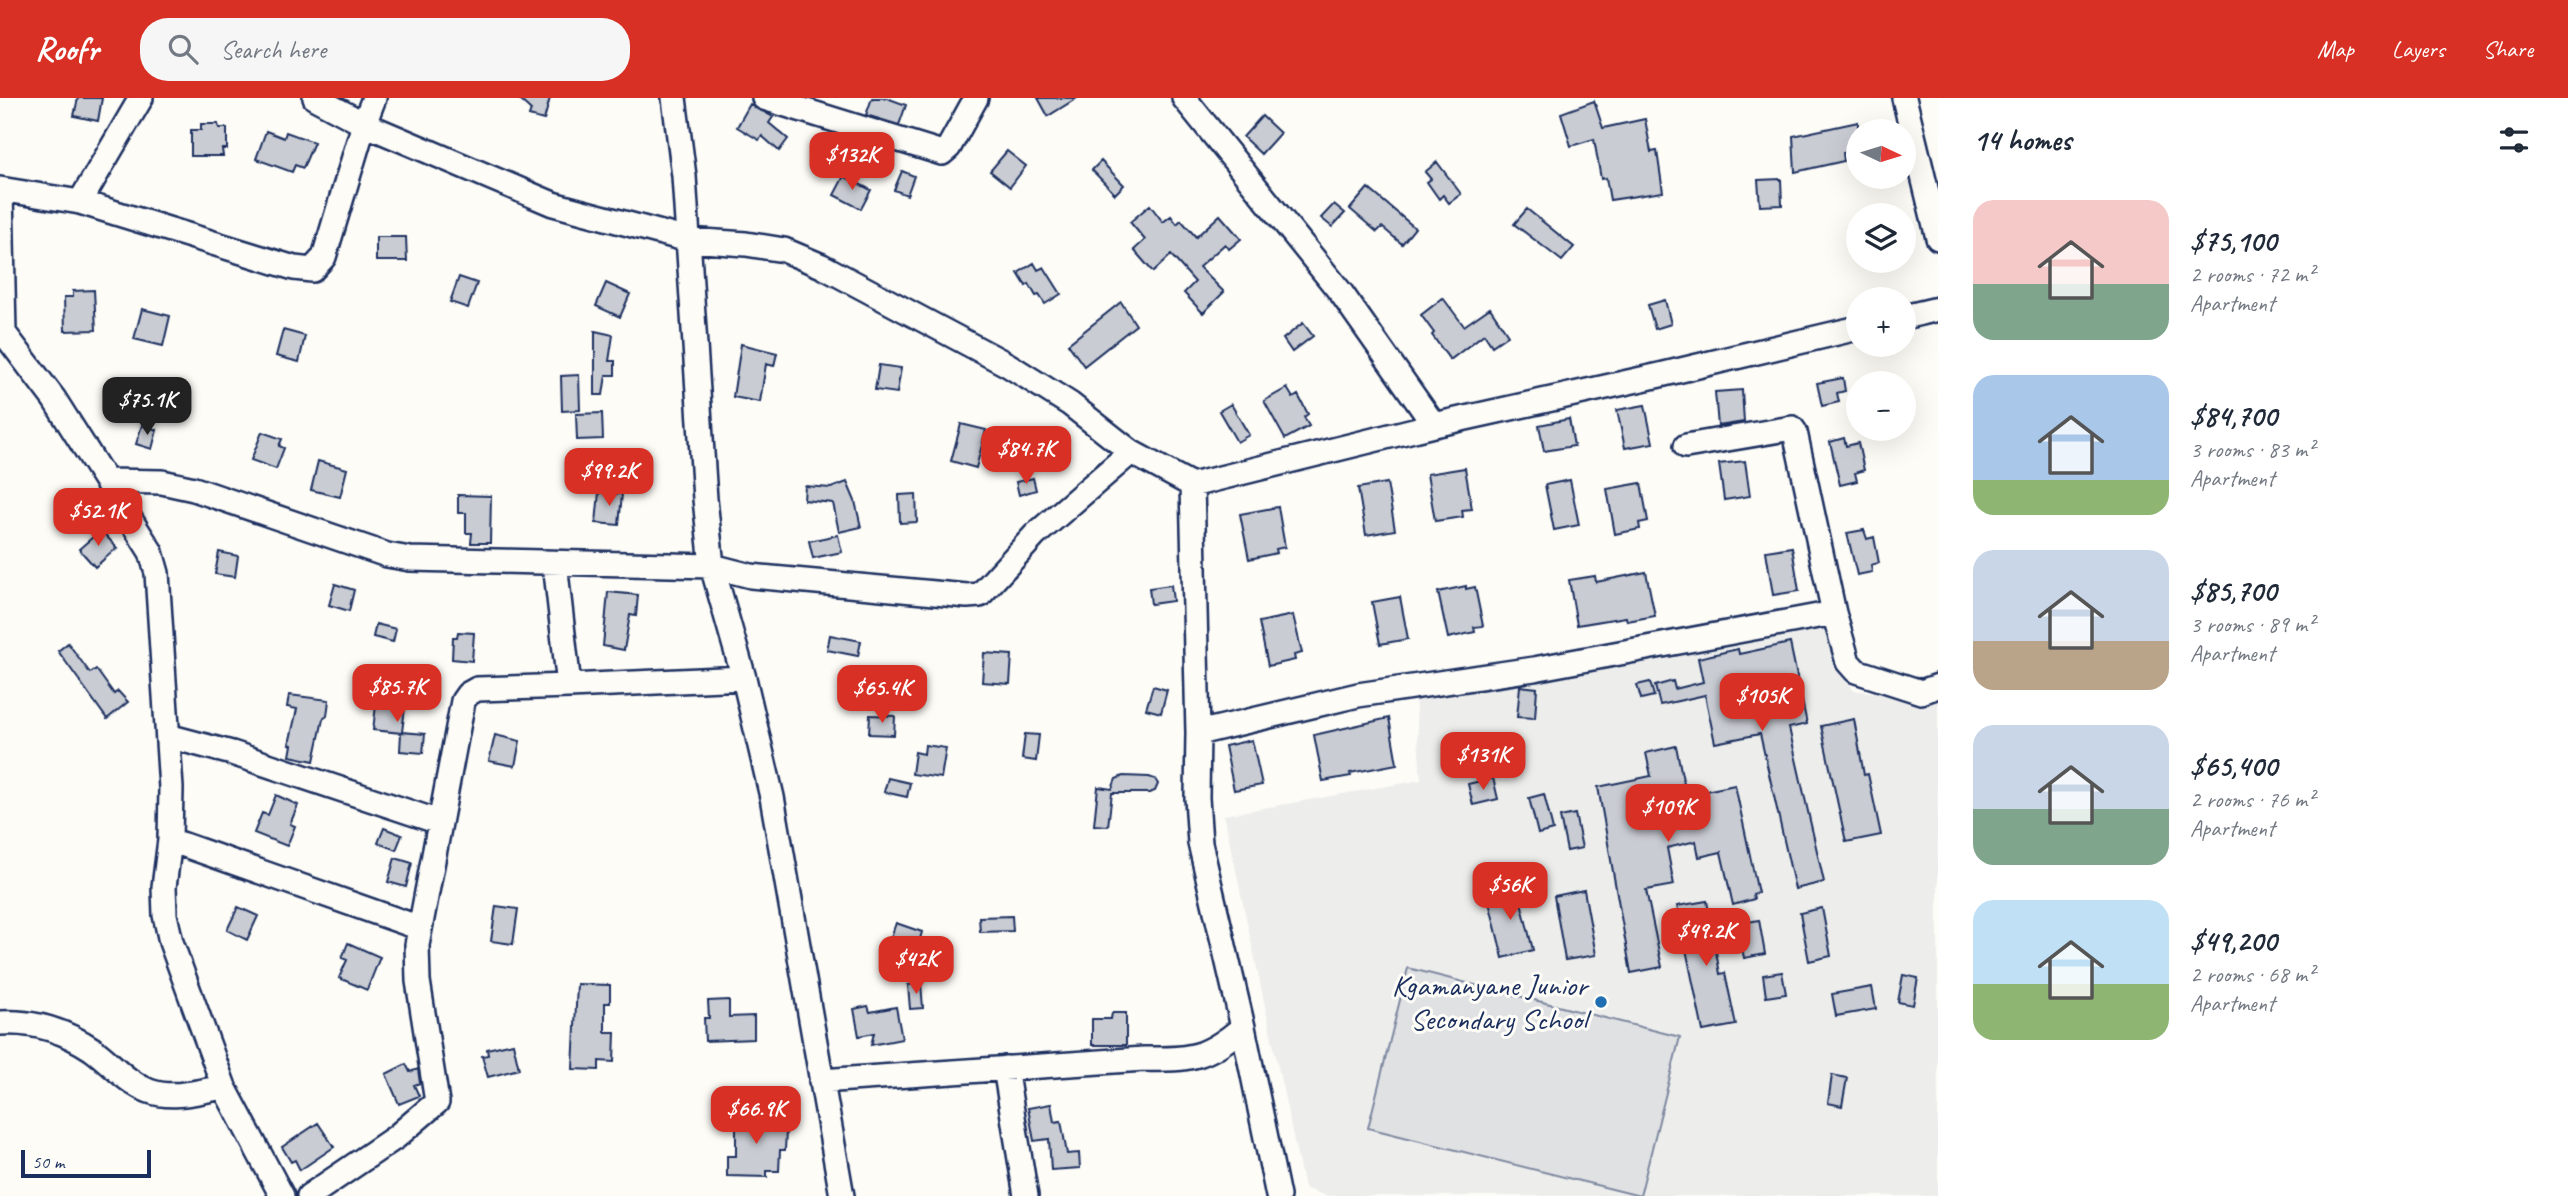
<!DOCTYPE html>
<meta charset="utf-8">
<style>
body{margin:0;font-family:Caveat,sans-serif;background:#f6f6f7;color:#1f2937;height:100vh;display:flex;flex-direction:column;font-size:26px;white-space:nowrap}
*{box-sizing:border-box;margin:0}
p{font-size:23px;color:#747a83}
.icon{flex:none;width:38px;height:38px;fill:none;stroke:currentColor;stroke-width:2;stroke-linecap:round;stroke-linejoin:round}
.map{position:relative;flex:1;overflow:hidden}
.details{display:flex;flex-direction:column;background:#fff;width:630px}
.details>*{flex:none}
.needle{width:46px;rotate:94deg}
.fabs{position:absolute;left:1846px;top:21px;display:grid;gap:14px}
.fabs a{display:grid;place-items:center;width:70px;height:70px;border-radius:50%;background:#fff;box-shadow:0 7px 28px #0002;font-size:35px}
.scale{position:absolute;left:21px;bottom:18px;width:130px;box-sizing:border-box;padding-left:7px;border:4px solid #1b2f5e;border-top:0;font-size:19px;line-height:24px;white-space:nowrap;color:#1b2f5e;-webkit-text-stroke:5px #fdfcf7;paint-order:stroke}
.price{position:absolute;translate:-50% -60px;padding:0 16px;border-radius:14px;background:#d93025;color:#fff;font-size:23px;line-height:46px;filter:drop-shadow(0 2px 4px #0008)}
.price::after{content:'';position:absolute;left:50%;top:42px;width:21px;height:16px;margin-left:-10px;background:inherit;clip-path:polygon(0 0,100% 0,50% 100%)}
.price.on{background:#222;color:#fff}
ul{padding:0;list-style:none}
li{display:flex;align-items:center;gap:21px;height:175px;padding:0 35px}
li span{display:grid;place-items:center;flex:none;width:196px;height:140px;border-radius:21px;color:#555}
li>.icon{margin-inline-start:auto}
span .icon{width:84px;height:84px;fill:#fffc;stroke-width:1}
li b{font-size:30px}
h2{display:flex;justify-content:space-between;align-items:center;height:84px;padding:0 35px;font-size:30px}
header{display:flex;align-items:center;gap:42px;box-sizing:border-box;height:98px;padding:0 35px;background:#d93025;color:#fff}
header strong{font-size:33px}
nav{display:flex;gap:38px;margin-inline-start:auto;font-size:24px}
.search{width:490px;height:63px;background:#f6f6f7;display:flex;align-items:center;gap:18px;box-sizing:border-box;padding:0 24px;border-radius:28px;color:#747a83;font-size:26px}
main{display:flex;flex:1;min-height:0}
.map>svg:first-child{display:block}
.built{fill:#edeeec}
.green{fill:#e0e1e3;stroke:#7e88a0;stroke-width:2}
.building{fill:#c9ccd3;stroke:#1b2f5e;stroke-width:2}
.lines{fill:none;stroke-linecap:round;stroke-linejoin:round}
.minor-casing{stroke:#1b2f5e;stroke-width:28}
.minor{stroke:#fdfcf7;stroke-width:23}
.poi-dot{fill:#1f6fb2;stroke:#fdfcf7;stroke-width:2.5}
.labels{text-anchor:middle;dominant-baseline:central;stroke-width:6;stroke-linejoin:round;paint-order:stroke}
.poi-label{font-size:30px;fill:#1b2f5e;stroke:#fdfcf7;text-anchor:end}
</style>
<header>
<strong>Roofr</strong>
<div class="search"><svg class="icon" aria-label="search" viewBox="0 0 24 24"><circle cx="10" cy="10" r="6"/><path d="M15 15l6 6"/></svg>Search here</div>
<nav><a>Map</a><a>Layers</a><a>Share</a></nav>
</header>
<main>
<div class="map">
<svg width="1938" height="1098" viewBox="0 0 1938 1098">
<rect width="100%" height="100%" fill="#fdfcf7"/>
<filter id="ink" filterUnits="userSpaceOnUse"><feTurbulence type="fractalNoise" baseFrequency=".0143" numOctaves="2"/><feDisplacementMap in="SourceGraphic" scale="14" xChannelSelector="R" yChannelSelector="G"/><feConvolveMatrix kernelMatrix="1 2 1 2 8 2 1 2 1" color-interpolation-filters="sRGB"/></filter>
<g filter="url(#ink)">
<path class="built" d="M1823 530 1853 592 1938 602V1098H1326L1304 1090 1224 717 1421 682 1415 600Z"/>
<path class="green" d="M1408 870 1680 939 1640 1098 1368 1030Z"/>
<path class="building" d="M78 0H102L98 23 74 18Z
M518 0H550L544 22 529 18 531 12Z
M872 0H887L906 7 899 27 866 17Z
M1038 0H1077L1048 18Z
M1594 3 1603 30 1645 21 1651 54 1657 53 1663 94 1610 102 1606 80 1601 81 1594 41 1571 48 1561 15Z
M750 6 773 19 769 25 788 41 779 53 762 38 759 42 737 29Z
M1262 18 1280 35 1261 56 1243 39Z
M1858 24V52L1843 55 1844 63 1795 74 1793 38Z
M201 26H218L219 30H227V51H222L223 58H191V32H201Z
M266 33 284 40 286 34 314 44 303 70 295 67 292 74 256 61Z
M1007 53 1026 68 1010 89 990 73Z
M1101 63 1124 87 1115 96 1092 72Z
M1437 64 1461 96 1449 105 1443 97 1439 101 1427 84 1431 81 1425 74Z
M902 73 914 78 907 97 894 92Z
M844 78 871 92 861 111 834 97Z
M1781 81 1782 107 1760 108 1758 82Z
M1368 90 1415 130 1402 146 1382 129 1377 134 1350 111Z
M1334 106 1345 115 1332 129 1321 120Z
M1150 107 1163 124 1171 118 1177 126 1181 122 1196 139 1220 117 1241 141 1229 151 1225 146 1199 169 1224 194 1203 215 1184 195 1195 184 1171 157 1153 174 1134 152 1145 142 1130 124Z
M1527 111 1574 149 1562 163 1514 126Z
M376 139H406L407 163H376Z
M1034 165 1038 172 1044 169 1061 196 1045 206 1039 197 1036 198 1029 186 1026 188 1018 175Z
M459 179 477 185 468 210 450 204Z
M606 185 630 196 620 219 596 208Z
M94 192 96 232 65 233 64 199H73V193Z
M1443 200 1464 228 1490 210 1508 237 1492 248 1484 236 1450 262 1432 237 1434 235 1421 217Z
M1665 202 1671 226 1655 231 1648 207Z
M1121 204 1136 227 1084 268 1068 246Z
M142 211 170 218 163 248 134 241Z
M1303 225 1313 238 1292 254 1283 241Z
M283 232 305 238 299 264 276 258Z
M595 233 613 237 609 263H615V277H606L603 297H595Z
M741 246 777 255 774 268 766 266 760 304 733 299Z
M879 267 901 270 897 295 875 292Z
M579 277 580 312 562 313 561 278Z
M1843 280 1845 293 1837 295 1839 304 1822 308 1817 285Z
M1287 290 1293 300 1298 297 1308 316 1304 319 1309 328 1285 341 1264 303Z
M1742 292 1744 324 1718 328 1715 294Z
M1231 306 1249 337 1237 344 1219 313Z
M1645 307 1653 345 1625 350 1617 312Z
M602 315 603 341 577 342 576 316Z
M1569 321 1574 348 1544 353 1539 327Z
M961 326 986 332 976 370 951 363Z
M142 327 157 332 152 351 136 346Z
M262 334 282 341 279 348 284 350 276 371 251 362Z
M1844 340 1846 348 1858 345 1864 372 1855 375 1857 383 1840 387 1830 344Z
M318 363 347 371 340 399 311 392Z
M1745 363 1750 398 1724 402 1719 366Z
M1465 370 1472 411 1462 412 1463 419 1435 423 1427 376Z
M1033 380 1036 392 1019 397 1016 384Z
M1570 382 1579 427 1554 432 1545 387Z
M847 384 855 403 861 429 839 434 833 405 804 402 805 388 831 390Z
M1387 385 1395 432 1366 437 1358 390Z
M1641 385 1648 423 1639 425 1640 431 1615 436 1607 391Z
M599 394 622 396 619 427 596 425Z
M916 396 917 424 900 425 899 397Z
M458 397 491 398 490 445H471L472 435H466V415H458Z
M1278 409 1285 449 1276 451 1277 455 1249 461 1240 416Z
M101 432 117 450 95 469 79 451Z
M1864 432 1867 441 1874 439 1879 465 1871 467 1872 474 1857 477 1847 435Z
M838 437 842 454 813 460 809 443Z
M1792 449 1799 493 1773 497 1766 453Z
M219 454 238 458 235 479 215 476Z
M1646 474 1655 518 1627 523 1626 519 1577 527 1569 482 1595 478 1596 484Z
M335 486 354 492 349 513 329 507Z
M1171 487 1173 503 1151 506 1149 490Z
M1466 488V491L1475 489 1483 528 1474 529 1475 534 1448 540 1438 494Z
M608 494 638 497 636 518 630 517 624 552 603 548Z
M1400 499 1408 541 1380 546 1372 504Z
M1293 517 1302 555 1294 557 1295 562 1268 568 1259 524Z
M376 526 396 531 393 544 373 539Z
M458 534 474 535 472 563 452 561 453 539H457Z
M830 537 861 543 858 558 827 552Z
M68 545 90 575 96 571 114 596 118 593 128 604 107 621 58 553Z
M1790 545 1807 626 1789 630 1824 784 1795 791 1760 636 1715 645 1705 597 1660 607 1655 588 1673 583 1675 591 1703 584 1698 560 1738 551 1739 556Z
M984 555 1012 557 1010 586 982 584Z
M1650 584 1654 598 1641 601 1637 587Z
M1153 588 1167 592 1161 615 1146 611Z
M1520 588 1537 590 1535 620 1517 619Z
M289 597 329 602 327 618 323 621 314 663 290 658 292 647 289 646 297 611 287 609Z
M377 599 406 602 402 634 425 636 423 655 400 653 401 635 373 632Z
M870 617 895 618 894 637 869 636Z
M1389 620 1397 666 1350 675 1351 678 1323 683 1314 637Z
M1854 621 1864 677 1868 676 1881 737 1846 744 1821 628Z
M1025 636 1039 637 1036 663 1022 661Z
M495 637 520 643 515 668 489 663Z
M1252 642 1262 687 1234 692 1225 648Z
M925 647 946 650 941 680 912 676 915 654 924 656Z
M1676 648 1686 697 1735 687 1758 795 1753 796 1754 801 1733 807 1721 754 1699 759 1696 743 1667 750 1674 787 1646 792 1662 869 1631 875 1598 689 1651 678 1646 655Z
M1123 678 1149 679 1155 681 1158 686 1155 693 1149 695H1112L1108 728 1094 727 1098 689 1112 691 1116 681Z
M888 680 910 685 907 699 884 694Z
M1493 680 1498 701 1473 707 1468 686Z
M1544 696 1553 732 1538 736 1529 700Z
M276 697 298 707 290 726 295 728 287 748 254 735 262 715 268 717Z
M1575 716 1582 750 1567 753 1560 719Z
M384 730 402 737 396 752 378 745Z
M395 760 412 765 406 789 388 784Z
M1517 788 1533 852 1503 860 1487 796Z
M1584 792 1596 857 1565 862 1554 798Z
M1707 803 1720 876 1725 875 1736 927 1703 933 1677 808Z
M496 808 518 811 513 846 491 843Z
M238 809 258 818 247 842 227 832Z
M1822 810 1831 858 1809 863 1800 815Z
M1012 818 1013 833 980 834 979 819Z
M1759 822 1765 856 1744 860 1737 826Z
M896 825 922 834 918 848 891 839Z
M348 845 380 859 367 892 339 880 347 862 342 860Z
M1782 874 1786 896 1766 899 1763 877Z
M1903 877 1918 880 1913 907 1898 904Z
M921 885 923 910 910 911 908 887Z
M577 886 610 887V905H605V934H615L614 964 599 963V972L573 971Z
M1872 889 1876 911 1836 918 1832 896Z
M729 902V919L754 918V941L705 943 704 920H709L708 903Z
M868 908 870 914 896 909 902 941 871 947 874 935 859 938 854 911Z
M1112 915H1126V947H1092V921H1111Z
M513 945 519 971 488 979 482 958 488 957 487 951Z
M406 966 410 974 418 971 420 985 414 987 419 998 399 1006 386 976Z
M1832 977 1847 980 1842 1008 1828 1005Z
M1051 1006 1054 1024 1061 1023 1067 1056 1079 1055 1080 1070 1051 1072 1049 1041 1034 1043 1028 1010Z
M744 1008H765L764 1026 780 1027V1033H786L785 1052H780L779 1073H767V1079L727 1078V1058H736V1024H744Z
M318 1025 334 1049 300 1072 295 1062 291 1064 282 1049Z"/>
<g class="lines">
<defs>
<path id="minor" d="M315 0 364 26 553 106 688 142 746 146 784 152 822 168 1008 267 1070 306 1131 354 1192 387 1434 327 1660 277 1858 230
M674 0 684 78 705 401 712 468 744 580 772 699 842 1098
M764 0 942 55 949 49 976 0
M1184 0 1342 196 1434 327
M1904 0 1938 140
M0 91 80 104 294 170 312 172 324 159 364 26 374 0
M1 92 4 235
M80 104 141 0
M1904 219 1938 211
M0 235H4L54 301 151 454 157 475 171 690 170 742 164 789 165 817 171 844 224 989 282 1098
M1686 348 1792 330 1795 334 1834 515
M107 383 162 384 194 391 387 457 410 461 712 468 751 478 967 498 980 497 1035 437 1131 354
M1192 387 1198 635 1197 700 1200 745 1243 929 1278 1098
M555 465 569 588 744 580
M1198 635 1358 597 1534 571 1834 515 1848 564 1856 573 1921 594 1938 588
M168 638 232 655 439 724
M170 742 420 830
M0 925C33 923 65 933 92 951 112 965 125 984 149 993 173 1002 200 993 224 989
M1005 970 1026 1098
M821 983 1144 961C1191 962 1207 960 1243 929
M309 1098 396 1039 437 1004 418 883 417 847 463 603 468 596 477 591 569 588"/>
</defs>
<use href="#minor" class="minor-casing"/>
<use href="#minor" class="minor"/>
</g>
</g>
<circle class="poi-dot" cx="1601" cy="904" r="7"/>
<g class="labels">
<g class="poi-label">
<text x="1587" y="887">Kgamanyane Junior<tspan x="1587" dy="34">Secondary School</tspan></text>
</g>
</g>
</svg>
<div class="fabs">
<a><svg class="needle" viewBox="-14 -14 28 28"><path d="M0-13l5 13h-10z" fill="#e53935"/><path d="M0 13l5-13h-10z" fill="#747a83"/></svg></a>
<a><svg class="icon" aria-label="layers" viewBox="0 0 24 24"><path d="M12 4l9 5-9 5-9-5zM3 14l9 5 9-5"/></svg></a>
<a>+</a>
<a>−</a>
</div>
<div class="scale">50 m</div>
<b class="price" style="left:852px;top:94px">$132K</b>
<b class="price on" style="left:147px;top:339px">$75.1K</b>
<b class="price" style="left:1026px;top:388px">$84.7K</b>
<b class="price" style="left:609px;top:410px">$99.2K</b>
<b class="price" style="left:98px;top:450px">$52.1K</b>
<b class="price" style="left:397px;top:626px">$85.7K</b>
<b class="price" style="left:882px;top:627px">$65.4K</b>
<b class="price" style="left:1762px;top:635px">$105K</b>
<b class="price" style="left:1483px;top:694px">$131K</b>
<b class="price" style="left:1668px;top:746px">$109K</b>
<b class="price" style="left:1510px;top:824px">$56K</b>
<b class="price" style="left:1706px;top:870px">$49.2K</b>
<b class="price" style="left:916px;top:898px">$42K</b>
<b class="price" style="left:756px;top:1048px">$66.9K</b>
</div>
<section class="details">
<h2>14 homes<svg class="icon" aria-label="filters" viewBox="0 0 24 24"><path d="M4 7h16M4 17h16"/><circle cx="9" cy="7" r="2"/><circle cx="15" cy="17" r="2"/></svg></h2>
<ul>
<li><span style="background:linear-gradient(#f6c9c9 60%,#7fa58c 0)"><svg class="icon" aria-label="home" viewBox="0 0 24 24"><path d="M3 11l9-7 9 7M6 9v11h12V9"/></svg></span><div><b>$75,100</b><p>2 rooms · 72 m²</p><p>Apartment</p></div></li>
<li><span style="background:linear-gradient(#a9c7e8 75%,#8fb573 0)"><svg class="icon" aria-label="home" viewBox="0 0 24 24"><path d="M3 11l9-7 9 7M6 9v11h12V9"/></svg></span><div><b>$84,700</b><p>3 rooms · 83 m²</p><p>Apartment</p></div></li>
<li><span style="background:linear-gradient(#c9d6e8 65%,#b9a48a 0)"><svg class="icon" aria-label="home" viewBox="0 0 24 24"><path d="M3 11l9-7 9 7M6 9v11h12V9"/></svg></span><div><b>$85,700</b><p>3 rooms · 89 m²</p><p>Apartment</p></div></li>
<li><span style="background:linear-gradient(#c9d6e8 60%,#7fa58c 0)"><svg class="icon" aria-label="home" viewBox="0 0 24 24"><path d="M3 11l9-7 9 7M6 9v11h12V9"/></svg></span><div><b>$65,400</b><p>2 rooms · 76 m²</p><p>Apartment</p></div></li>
<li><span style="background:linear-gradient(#bfe0f5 60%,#8fb573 0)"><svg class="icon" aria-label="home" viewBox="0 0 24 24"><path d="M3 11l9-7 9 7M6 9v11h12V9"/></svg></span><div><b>$49,200</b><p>2 rooms · 68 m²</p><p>Apartment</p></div></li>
</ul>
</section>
</main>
